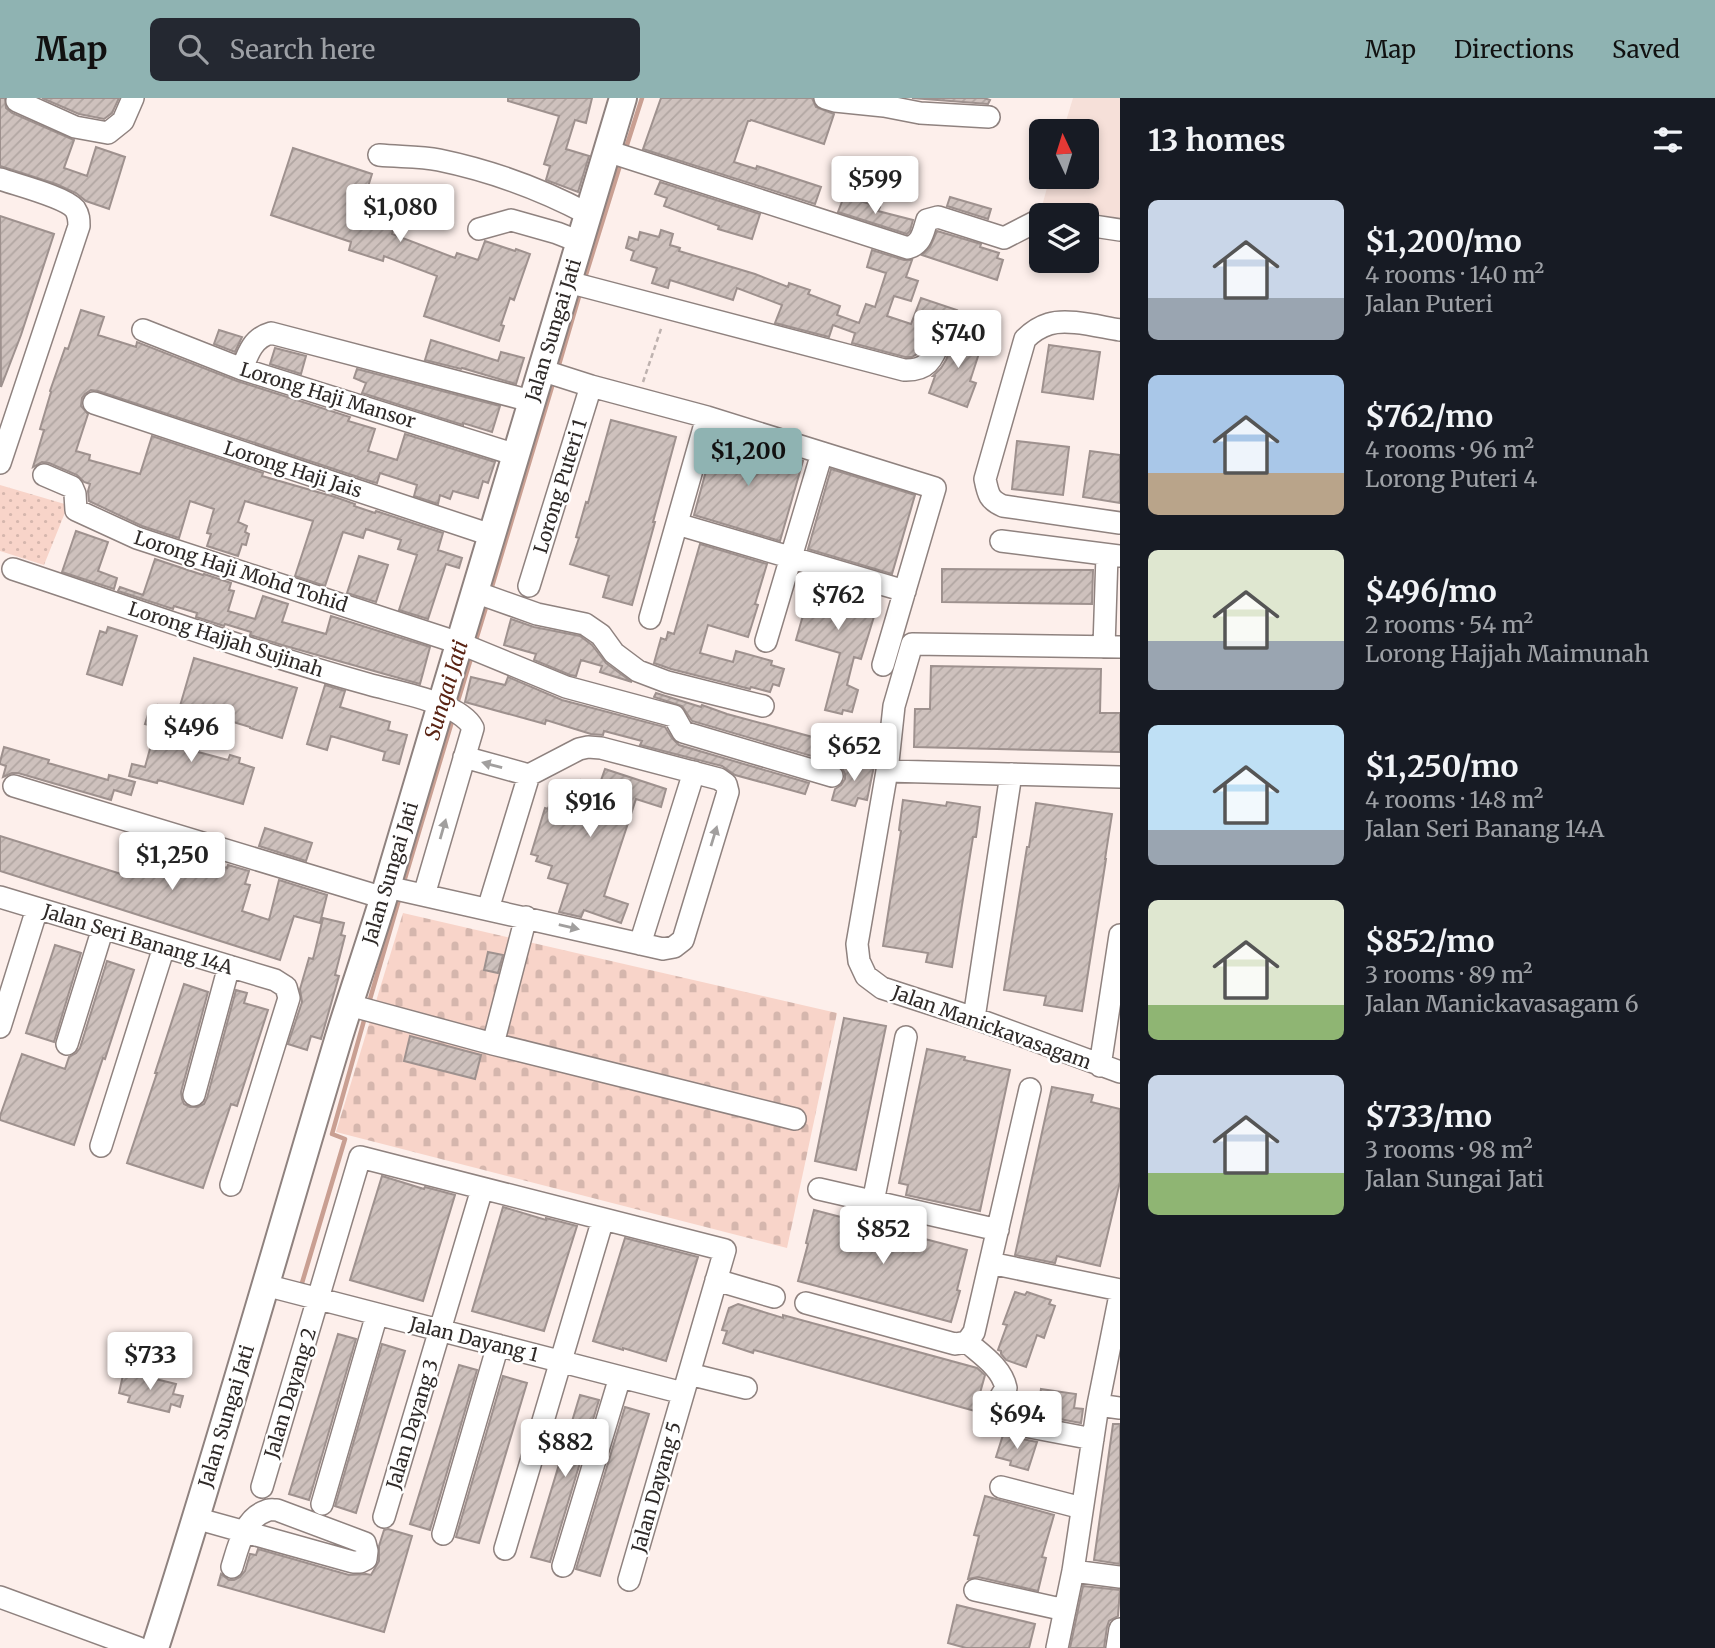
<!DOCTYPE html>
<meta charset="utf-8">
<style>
body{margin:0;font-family:Merriweather,serif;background:#242831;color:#f1f3f6;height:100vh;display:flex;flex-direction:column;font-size:26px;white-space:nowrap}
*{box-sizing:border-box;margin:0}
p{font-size:23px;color:#9ea1a6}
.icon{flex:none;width:38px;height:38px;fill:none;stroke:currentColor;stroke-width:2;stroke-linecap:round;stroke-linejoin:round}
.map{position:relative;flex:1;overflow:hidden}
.panel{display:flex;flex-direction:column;background:#171b24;width:595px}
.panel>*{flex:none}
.needle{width:46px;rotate:356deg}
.tools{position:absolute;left:1029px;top:21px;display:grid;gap:14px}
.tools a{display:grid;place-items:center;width:70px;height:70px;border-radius:10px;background:#171b24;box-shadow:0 4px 10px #0003;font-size:35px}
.price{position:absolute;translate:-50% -60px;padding:0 16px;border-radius:7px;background:#fff;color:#222;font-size:23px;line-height:46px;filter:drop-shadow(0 2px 4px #0008)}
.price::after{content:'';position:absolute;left:50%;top:42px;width:21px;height:16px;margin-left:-10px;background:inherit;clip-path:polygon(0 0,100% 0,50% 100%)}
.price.on{background:#8fb3b2;color:#111}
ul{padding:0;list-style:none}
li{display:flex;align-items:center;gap:21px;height:175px;padding:0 28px}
li span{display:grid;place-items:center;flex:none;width:196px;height:140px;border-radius:10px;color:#555}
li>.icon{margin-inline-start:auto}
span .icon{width:84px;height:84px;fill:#fffc;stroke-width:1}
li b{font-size:30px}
h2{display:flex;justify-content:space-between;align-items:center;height:84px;padding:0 28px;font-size:30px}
header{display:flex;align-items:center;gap:42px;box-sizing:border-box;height:98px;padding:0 35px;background:#8fb3b2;color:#111}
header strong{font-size:33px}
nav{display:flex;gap:38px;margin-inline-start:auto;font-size:24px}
.search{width:490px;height:63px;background:#242831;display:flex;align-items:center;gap:18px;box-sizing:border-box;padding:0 24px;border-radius:10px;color:#9ea1a6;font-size:26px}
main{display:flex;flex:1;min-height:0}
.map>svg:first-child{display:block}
.built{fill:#f6e0d9}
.cemetery{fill:url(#cemetery-stones)}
.park{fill:url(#park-dots)}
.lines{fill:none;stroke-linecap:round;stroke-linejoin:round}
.stream{stroke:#c99f92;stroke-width:4.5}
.building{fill:url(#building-hatch);stroke:#9e918e;stroke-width:2}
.minor-casing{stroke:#8f827f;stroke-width:24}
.major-casing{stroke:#8f827f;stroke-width:30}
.path{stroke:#beb2af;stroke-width:2.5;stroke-dasharray:5 3.5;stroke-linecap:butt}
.minor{stroke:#fff;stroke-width:21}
.major{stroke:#fff;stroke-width:26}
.oneway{fill:#a19f9e}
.labels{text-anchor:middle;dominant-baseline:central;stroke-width:5;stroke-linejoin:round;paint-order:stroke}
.street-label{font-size:19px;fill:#2f2a28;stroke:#fff}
.water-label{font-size:21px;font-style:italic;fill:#5a2414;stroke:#fff}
</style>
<header>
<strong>Map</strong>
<div class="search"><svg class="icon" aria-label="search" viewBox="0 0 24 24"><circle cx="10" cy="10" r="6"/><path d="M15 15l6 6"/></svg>Search here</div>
<nav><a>Map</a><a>Directions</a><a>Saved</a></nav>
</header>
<main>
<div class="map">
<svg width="1120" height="1550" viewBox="0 0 1120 1550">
<defs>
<pattern id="cemetery-stones" width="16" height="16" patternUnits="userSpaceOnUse" patternTransform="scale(1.75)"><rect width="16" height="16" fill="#f8d4c9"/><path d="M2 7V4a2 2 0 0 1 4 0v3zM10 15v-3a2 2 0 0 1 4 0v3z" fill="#d5b6ad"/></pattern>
<pattern id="park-dots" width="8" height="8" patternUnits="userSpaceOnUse" patternTransform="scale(1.75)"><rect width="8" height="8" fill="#f8d4c9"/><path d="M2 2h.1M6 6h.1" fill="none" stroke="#d5b6ad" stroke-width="1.8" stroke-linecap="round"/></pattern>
<pattern id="building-hatch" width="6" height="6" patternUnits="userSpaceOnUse" patternTransform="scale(1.75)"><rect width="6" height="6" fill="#cec1bd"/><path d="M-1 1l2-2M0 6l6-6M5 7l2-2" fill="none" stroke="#b1a6a2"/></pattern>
</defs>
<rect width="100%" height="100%" fill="#fdefeb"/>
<path class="built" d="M1073 0H1120V120L1042 108 1050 79H1087V33H1063Z"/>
<path class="cemetery" d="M403 815 837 915 787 1150 336 1034Z"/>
<path class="park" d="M0 387 68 407 44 467 0 453Z"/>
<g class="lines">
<path class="stream" d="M625 53 642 0
M584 183 621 64
M558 270 580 195
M490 495 554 282
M475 545 487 506
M456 609 472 557
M403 787 453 620
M368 908 400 798
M302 1185 345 1041 332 1036 365 919"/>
</g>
<path class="building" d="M0 0H5L6 10 12 15 74 42 64 70 87 78 96 49 125 59 109 111 86 103 76 95 56 86 0 68Z
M42 0H119L112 15 104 21 79 16Z
M508 0H592L586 25 575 22 566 51 589 58 578 94 546 82 550 68 544 66 559 18 508 3Z
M661 0H812L816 9 834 16 824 46 751 22 750 23H748L734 64 756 71 757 68 821 89 815 106 643 51Z
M912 0H984L990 2 988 6Z
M293 50 372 76 362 108 397 120 392 136 455 160 457 155 478 162 485 143 515 153 516 151 530 156 514 202 510 200 501 227 504 228 499 243 424 218 437 178 384 158 383 163 349 152 351 144 271 117Z
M660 84 760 116 752 141 718 131 719 128 664 108 667 100 655 96Z
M950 99 991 111 988 121 947 108Z
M850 100 880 109 878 113 913 122 910 133 907 136 838 114 843 101 849 103Z
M0 118 54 136 21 237 1 289Z
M661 132 673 136 670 147 680 150 679 153 755 176 788 189 789 185 810 192 808 196 840 208 837 217 859 225 866 206 875 209 886 175 867 169 872 152 904 162H912L906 179 918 183 911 203 894 198 887 218 911 226 921 200 957 212 953 223 948 220 943 219 936 222 920 254 912 259H905L852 245 855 235 833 227 829 239 775 225 782 207 737 190 733 202 670 182 668 190 652 185 657 170 631 162 634 153 626 150 629 139 638 142 640 134 659 139Z
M937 133 981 146 980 149 999 155 997 160 1003 162 997 182 922 157 930 149Z
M81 212 104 219 98 237 136 249 137 244 237 283 350 319 348 323 375 331 368 353 397 362 405 336 495 364 488 385 483 383 478 400 453 393 450 401 440 397 438 406 414 398 417 387 380 375 377 385 373 384 98 293 91 292 85 296 82 300 81 308 88 316 76 353 90 357 89 362 140 376 152 338 263 375 262 378 335 399 355 406 354 408 375 415 376 413 443 435 438 452 462 460 459 470 446 466 428 521 399 512 417 457 398 451 401 442 366 431 363 440 343 434 325 488 295 478 313 423 245 403 238 424 247 428 245 434 249 436 246 447 242 446 238 458 207 448 211 436 207 435 214 411 190 403 179 440 142 428 89 403 88 393 90 386 84 384 77 377 49 365 42 364 33 369 44 332 40 331 51 294 50 293 65 250 68 251Z
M957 231 984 240 970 283 976 285 967 309 929 295 935 278H933L941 270 946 262Z
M219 232 242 239 235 254 214 246Z
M431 242 498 263 501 254 524 260 516 286 462 270 461 271 425 262Z
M1049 247 1100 254 1093 301 1042 294Z
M275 250 306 258 301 276 270 266Z
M357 271 500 308 492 334 463 325V327L362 295 366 285 354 280Z
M611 322 676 339 653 424H655L632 507 603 499 609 478 570 466 579 440 576 439 586 404 588 405Z
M716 336 803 363 780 443 694 417Z
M1017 343 1069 349 1063 397 1012 391Z
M1090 353 1120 357V405L1083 399Z
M831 371 915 397 892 476 808 451Z
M76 433 108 444 98 473 117 480 114 491 62 474Z
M700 446 767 466 755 506 758 507 748 539 708 527 700 555 733 564 736 553 772 563 771 567 784 571 779 588 773 586 770 594 751 589 750 591 671 571 654 565 661 540 666 542 668 534 674 536Z
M359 458 388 467 376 504 347 495Z
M155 461 203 477 204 476 231 485 229 492 234 493 228 513 255 521 263 498 288 506 282 524 326 536 331 518 430 549 420 586 282 547 250 537 251 534 225 526 224 528 196 519 197 515 174 508 173 511 118 493 120 489 143 497Z
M942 471 1093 472 1092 506 942 504Z
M810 479 880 499 861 561 854 559 847 587 858 592 852 614 843 612 842 616 825 612 840 555 796 542 805 510 801 509Z
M511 521 534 529 580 538 592 547 606 565 632 584 600 574 602 568 581 562 576 578 570 577 534 562 536 556 504 547Z
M108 529 137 538 122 587 87 576 100 533 106 535Z
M194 560 297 590 282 640 250 630V629L180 608Z
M931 568 1101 571 1100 615H1120V654L914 649 915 611H930Z
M471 579 505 587 508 579 562 602 665 629 672 640 679 647 809 685 805 696 735 677 722 668 640 647 642 643 604 633 603 637 591 636 546 622 545 626 465 604Z
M325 587 345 593 340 609 390 624 388 632 407 637 399 666 383 662 385 654 331 638 327 652 307 646Z
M656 595 701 609 702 607 727 616 820 641 815 659 692 623 682 608 654 599Z
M158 607 176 612 167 645 188 651 189 645 200 648 198 654 228 662 230 657 240 660 239 665 254 670 243 706 158 682 157 685 129 678 132 666 145 669 156 629 145 626 150 610 157 612Z
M4 649 49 662 48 665 108 682 109 677 135 684 131 697 114 692 111 702 18 675H12L3 679 6 668 0 666V664Z
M849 661 874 668 867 702 858 700 855 708 832 702 835 691 841 687 845 681V676L841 668 842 666 848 668Z
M605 671 666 691 661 709 636 701 604 798 628 806 621 825 584 812 581 819 559 814 568 786 548 780 552 768 536 763 538 758 531 756 545 710 548 711 555 689 560 690 562 686 578 692 581 682 599 688Z
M903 702 946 708 947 704 980 709 976 739H973L952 869 926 864 928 855 883 848 901 733 899 732Z
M1036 705 1112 716 1105 761H1106L1082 913 1044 907 1046 898 1004 892 1027 749H1029Z
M265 730 312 745 306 763 259 748Z
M0 738 121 776H124L136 739 207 760 205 763 227 770 228 767 249 773 245 786 250 787 242 813 269 822 279 782 327 797 320 825 294 818 280 862 0 773Z
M323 820 344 825 341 837 345 838 335 877 339 878 321 941 311 938 307 952 288 946 302 904 300 891 309 860 313 861Z
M55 847 81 855 54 944 26 935Z
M488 854 503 857 498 875 484 872Z
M107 863 134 872 105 961 103 960 74 1047 0 1022V1018L22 956 65 971 69 959 76 955 80 950Z
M184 886 208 894 181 994 182 1001 184 1006 190 1009H198L204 1006 207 1000 236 892 247 895 244 905 268 912 237 1008 231 1006 203 1090 127 1065 157 975H155Z
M844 920 886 928 856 1072 815 1063Z
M410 938 481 957 475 981 404 963Z
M927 951 965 959 964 962 1010 972 980 1113 906 1097 908 1087 899 1085Z
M1052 989 1093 997 1091 1004 1120 1011V1084L1100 1168 1057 1158 1055 1165 1015 1157Z
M382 1078 424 1091 425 1089 455 1097 423 1203 350 1182Z
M503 1109 546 1122V1120L577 1128 544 1233 472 1213Z
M814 1112 967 1152 957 1192 960 1193 951 1224 798 1183 808 1146 806 1145Z
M625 1140 698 1159 666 1263 623 1250V1252L593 1243Z
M1015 1194 1025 1197 1027 1194 1051 1202 1049 1206 1055 1208 1044 1240 1037 1237 1026 1269 1006 1262 1001 1256V1253L998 1252 1007 1227 1003 1226Z
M738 1206 783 1220V1217L977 1270 985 1277 975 1313 754 1252 753 1255 723 1245 727 1233 722 1232 729 1210Z
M338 1236 356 1241 309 1402 289 1396Z
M382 1246 405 1253 356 1415 335 1408Z
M459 1267 477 1272 430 1432 410 1426Z
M135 1276 176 1286 173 1296 183 1298 180 1309 171 1306 169 1314 128 1304 130 1298 119 1295 123 1277 134 1279Z
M503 1278 527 1285 479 1445 456 1439Z
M1041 1291 1076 1296 1074 1310 1083 1311 1081 1325 1016 1313 1018 1301 1039 1304Z
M580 1297 599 1302 550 1464 531 1459Z
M625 1309 649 1316 600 1478 576 1471Z
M1113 1326H1120V1466L1094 1462Z
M1003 1337 1037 1344 1028 1372 1010 1367 1011 1363 996 1359Z
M985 1398 1054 1417 1042 1459 1046 1460 1038 1493 978 1479 968 1481 979 1438 974 1437Z
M388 1431 412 1438 384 1534 218 1487 221 1476 229 1482H234L240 1479 245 1473 250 1456 256 1457 258 1451 349 1477 366 1476 371 1477 379 1463V1448L384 1432Z
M1083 1488 1120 1492 1118 1518 1109 1523 1107 1529 1104 1550H1070Z
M957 1507 1035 1526 1029 1550H966L948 1545Z"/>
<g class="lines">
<defs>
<path id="minor" d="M825 0 835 3 884 8 920 15 989 19
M17 3 75 29 108 35 123 23 133 0
M607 53 908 150C922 146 923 134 927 122L938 119 1004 140 1041 121
M379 57C399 59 420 58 439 62 492 73 541 91 588 116
M0 81C17 87 65 99 75 111 79 117 79 122 79 128L0 365
M1087 127 1120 132
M479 131 511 122 557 135 580 144
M568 184 904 272C933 273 933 256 944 232
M143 232 242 271 516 357
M1120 232C1100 229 1068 220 1049 226 1039 229 1032 234 1025 241L985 381C988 396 989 402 1003 408L1120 425
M242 271C248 255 253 240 271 235L531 303
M541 272 591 288 707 319 935 390 883 567
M94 305 491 437
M44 377 72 389 75 396 76 412 137 440 459 545 566 589 674 618 683 634 832 678
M677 426 905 493
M1001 443 1120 458
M13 471C131 510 248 553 368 586 395 594 460 604 473 630L424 797
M529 488 591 288
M475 494 537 516 585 526 601 537 614 555 638 573 667 584 763 608
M650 520 707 319
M766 543 822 355
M1104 549 1107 457
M1120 549 912 546 894 608 887 673 857 846 859 863 866 878 882 890 974 920 1120 974
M887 673 1120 679
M14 688 384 800
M387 789 663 851 674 849 683 842 728 694 726 686 719 681 601 650 588 649 579 651 529 677 464 659
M0 799 275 882 286 889 289 900 231 1087
M488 811 529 677
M640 846 694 674
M349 907 493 946 795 1021
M974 920 1011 676
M0 929 37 811
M67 946 103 830
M493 946 526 819
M1100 968 1120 837
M194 997 229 868
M101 1048 164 849
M819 1091 998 1132
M873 1104 906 939
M990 1165 1120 1192
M716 1182 774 1199
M265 1187 683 1295
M806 1205 955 1246 967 1244 974 1234 1030 991
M967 1244C982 1257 1002 1270 1006 1290L1000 1300 990 1310V1315L993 1319 1009 1325 1093 1341
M689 1276 746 1290
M1098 1307 1120 1310
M262 1389 360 1059 725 1152 629 1482
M1001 1389 1082 1410
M322 1406 377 1216
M384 1419 482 1091
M195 1420 353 1464H360L366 1461 367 1453 365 1445 277 1412C273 1412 269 1411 266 1413 244 1420 238 1450 232 1469
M443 1436 498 1247
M505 1451 603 1121
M563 1468 620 1279
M1073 1473 1120 1479
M975 1492 1065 1512
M0 1499 139 1550
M1057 1550 1073 1473 1098 1307 1120 1197
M1117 1550 1120 1531"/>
<path id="major" d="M155 1550C220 1349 277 1145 338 942 353 893 370 845 385 795 464 530 542 265 623 0"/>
</defs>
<use href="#minor" class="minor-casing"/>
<use href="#major" class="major-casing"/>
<path class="path" d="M643 284 662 228"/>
<use href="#minor" class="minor"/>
<use href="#major" class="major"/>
</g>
<defs><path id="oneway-solid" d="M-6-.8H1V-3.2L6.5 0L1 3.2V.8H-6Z" transform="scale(1.75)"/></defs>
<g class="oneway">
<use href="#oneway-solid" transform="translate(492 667) rotate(-165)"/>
<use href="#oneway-solid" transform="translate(443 731) rotate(-74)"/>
<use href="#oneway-solid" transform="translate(714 738) rotate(-73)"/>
<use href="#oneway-solid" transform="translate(569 829) rotate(13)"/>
</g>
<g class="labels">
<g class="street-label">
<text transform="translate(553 232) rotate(-73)">Jalan Sungai Jati</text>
<text transform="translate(328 297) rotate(17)">Lorong Haji Mansor</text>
<text transform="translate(293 371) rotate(18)">Lorong Haji Jais</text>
<text transform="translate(560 388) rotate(-73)">Lorong Puteri 1</text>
<text transform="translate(241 473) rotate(18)">Lorong Haji Mohd Tohid</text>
<text transform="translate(226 541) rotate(18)">Lorong Hajjah Sujinah</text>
<text transform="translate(390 775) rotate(-73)">Jalan Sungai Jati</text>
<text transform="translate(138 841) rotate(17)">Jalan Seri Banang 14A</text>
<text transform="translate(992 929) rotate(20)">Jalan Manickavasagam</text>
<text transform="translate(474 1241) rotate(14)">Jalan Dayang 1</text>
<text transform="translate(290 1295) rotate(-73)">Jalan Dayang 2</text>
<text transform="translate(226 1318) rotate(-73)">Jalan Sungai Jati</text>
<text transform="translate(412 1326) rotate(-73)">Jalan Dayang 3</text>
<text transform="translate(656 1389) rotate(-74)">Jalan Dayang 5</text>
</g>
<g class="water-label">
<text transform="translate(446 592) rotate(-73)">Sungai Jati</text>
</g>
</g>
</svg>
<div class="tools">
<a><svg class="needle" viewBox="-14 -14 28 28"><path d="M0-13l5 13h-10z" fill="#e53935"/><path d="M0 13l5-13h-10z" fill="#9ea1a6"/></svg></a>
<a><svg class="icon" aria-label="layers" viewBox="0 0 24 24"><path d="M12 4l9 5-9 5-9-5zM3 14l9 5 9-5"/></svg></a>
</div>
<b class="price" style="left:875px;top:118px">$599</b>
<b class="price" style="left:400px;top:146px">$1,080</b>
<b class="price" style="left:958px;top:272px">$740</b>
<b class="price on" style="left:748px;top:390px">$1,200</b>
<b class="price" style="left:838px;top:534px">$762</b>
<b class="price" style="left:191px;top:666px">$496</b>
<b class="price" style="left:854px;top:685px">$652</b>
<b class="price" style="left:590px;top:741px">$916</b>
<b class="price" style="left:172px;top:794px">$1,250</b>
<b class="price" style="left:883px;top:1168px">$852</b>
<b class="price" style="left:150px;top:1294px">$733</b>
<b class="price" style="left:1017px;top:1353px">$694</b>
<b class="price" style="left:565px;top:1381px">$882</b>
</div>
<section class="panel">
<h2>13 homes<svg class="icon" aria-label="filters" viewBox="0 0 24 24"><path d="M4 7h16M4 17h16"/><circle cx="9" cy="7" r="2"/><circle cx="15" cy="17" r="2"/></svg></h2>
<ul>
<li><span style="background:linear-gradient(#c9d6e8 70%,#9aa5b1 0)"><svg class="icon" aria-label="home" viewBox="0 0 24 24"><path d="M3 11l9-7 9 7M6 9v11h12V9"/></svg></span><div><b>$1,200/mo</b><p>4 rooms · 140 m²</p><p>Jalan Puteri</p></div></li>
<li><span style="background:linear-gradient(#a9c7e8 70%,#b9a48a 0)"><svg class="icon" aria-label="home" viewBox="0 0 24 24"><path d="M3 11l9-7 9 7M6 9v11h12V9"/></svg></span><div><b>$762/mo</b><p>4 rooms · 96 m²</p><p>Lorong Puteri 4</p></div></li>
<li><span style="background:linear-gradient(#dfe7d0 65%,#9aa5b1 0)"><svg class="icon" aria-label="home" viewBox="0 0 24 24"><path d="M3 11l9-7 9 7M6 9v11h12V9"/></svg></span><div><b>$496/mo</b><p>2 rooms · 54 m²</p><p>Lorong Hajjah Maimunah</p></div></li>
<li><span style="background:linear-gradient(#bfe0f5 75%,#9aa5b1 0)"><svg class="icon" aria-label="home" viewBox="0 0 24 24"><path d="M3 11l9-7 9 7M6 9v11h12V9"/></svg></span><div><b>$1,250/mo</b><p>4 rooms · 148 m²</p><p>Jalan Seri Banang 14A</p></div></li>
<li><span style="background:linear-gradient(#dfe7d0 75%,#8fb573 0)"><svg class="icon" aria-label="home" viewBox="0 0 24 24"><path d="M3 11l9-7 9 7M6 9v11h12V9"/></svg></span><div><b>$852/mo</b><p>3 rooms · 89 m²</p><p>Jalan Manickavasagam 6</p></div></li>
<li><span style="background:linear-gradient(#c9d6e8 70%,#8fb573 0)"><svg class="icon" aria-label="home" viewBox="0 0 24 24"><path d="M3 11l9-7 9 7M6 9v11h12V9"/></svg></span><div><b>$733/mo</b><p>3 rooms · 98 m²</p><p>Jalan Sungai Jati</p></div></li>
</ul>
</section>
</main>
